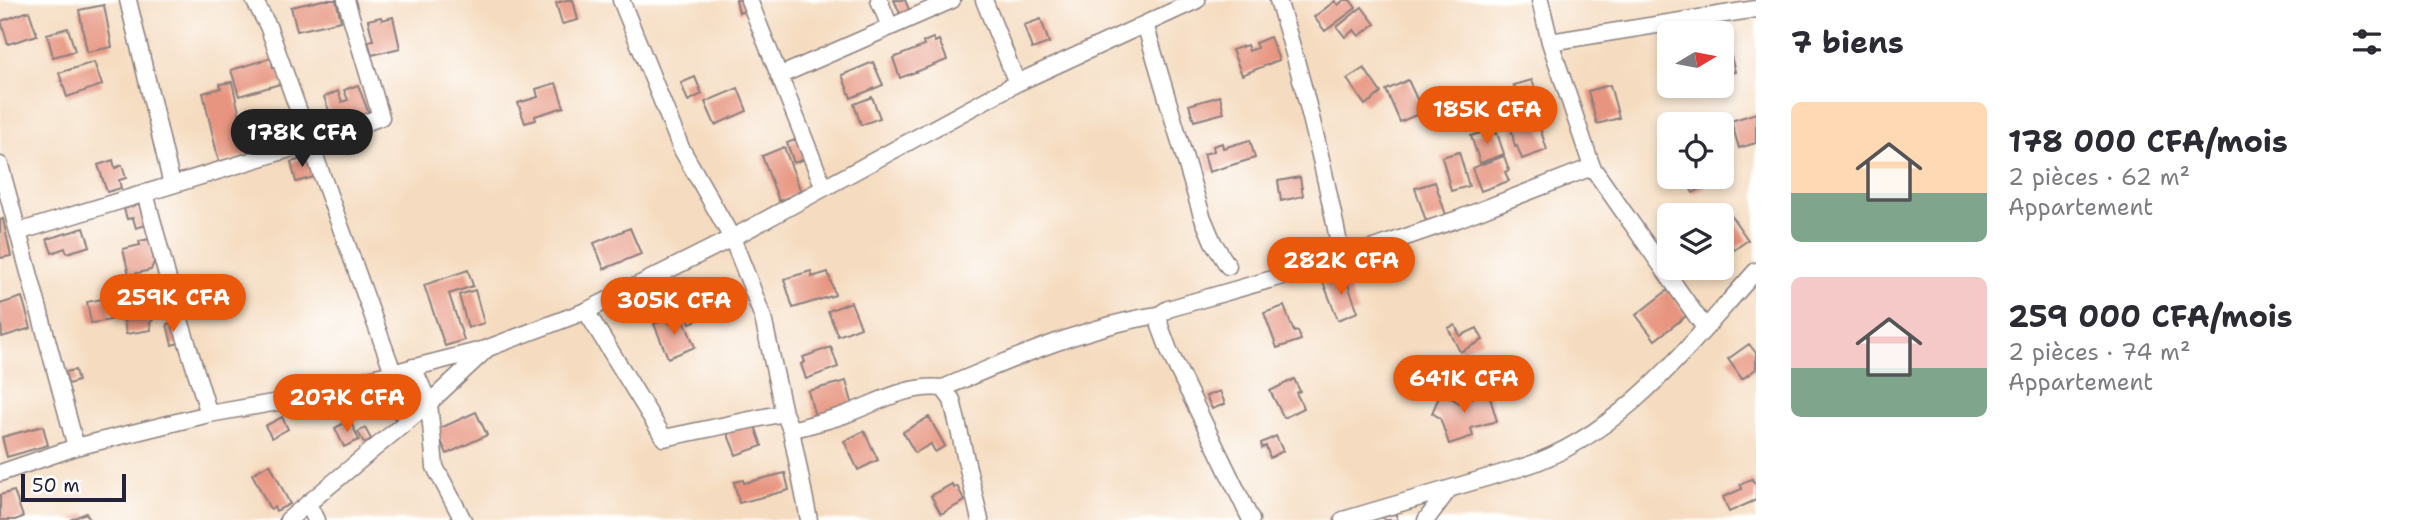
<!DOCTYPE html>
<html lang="fr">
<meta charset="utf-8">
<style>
body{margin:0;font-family:"Shantell Sans",sans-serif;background:#f7f7f7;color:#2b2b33;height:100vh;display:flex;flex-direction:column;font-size:26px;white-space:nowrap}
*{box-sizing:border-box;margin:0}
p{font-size:23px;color:#7c7c81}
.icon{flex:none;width:38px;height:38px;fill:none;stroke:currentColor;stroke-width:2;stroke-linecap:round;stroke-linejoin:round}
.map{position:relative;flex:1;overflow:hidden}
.details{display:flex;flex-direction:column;background:#fff;width:665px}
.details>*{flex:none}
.needle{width:46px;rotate:80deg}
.buttons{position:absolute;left:1657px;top:21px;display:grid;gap:14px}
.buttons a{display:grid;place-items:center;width:77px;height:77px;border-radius:10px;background:#fff;box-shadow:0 4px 10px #0003;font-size:35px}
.scale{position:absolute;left:21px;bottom:18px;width:105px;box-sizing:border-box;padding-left:7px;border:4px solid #22223b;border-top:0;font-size:19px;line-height:24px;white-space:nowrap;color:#22223b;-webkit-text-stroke:5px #fff;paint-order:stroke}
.price{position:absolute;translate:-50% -60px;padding:0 16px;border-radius:24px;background:#ea580c;color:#fff;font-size:23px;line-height:46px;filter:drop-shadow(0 2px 4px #0008)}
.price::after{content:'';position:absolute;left:50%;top:42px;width:21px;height:16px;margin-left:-10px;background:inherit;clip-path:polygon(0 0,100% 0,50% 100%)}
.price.on{background:#222;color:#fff}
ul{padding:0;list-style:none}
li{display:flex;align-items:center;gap:21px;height:175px;padding:0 35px}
li span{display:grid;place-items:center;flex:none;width:196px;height:140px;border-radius:10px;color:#555}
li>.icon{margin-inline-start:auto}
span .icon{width:84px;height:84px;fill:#fffc;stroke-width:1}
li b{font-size:30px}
h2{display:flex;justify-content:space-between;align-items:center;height:84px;padding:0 35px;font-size:30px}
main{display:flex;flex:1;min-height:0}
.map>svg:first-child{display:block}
.building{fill:#e79580}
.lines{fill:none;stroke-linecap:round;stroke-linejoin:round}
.minor-casing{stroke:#8c7f7e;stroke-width:19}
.minor{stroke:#fff;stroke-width:16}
</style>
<main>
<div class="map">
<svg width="1756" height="520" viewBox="0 0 1756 520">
<rect width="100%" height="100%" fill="#fff"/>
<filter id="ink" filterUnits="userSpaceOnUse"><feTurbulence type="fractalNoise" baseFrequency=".0143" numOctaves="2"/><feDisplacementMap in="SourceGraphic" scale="14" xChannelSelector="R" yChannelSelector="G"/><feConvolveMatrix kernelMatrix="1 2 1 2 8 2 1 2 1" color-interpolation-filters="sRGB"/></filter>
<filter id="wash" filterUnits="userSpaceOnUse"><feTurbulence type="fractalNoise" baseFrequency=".00686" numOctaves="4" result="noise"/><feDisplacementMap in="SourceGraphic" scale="28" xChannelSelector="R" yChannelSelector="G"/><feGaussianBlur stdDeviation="1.57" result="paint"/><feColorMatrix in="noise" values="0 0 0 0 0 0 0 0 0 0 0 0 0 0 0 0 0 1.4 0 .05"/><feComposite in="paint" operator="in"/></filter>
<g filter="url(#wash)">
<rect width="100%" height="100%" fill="#f5dcc0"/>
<g id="blocks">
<path class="building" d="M323 0H336L341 21 297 31 291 7Z
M567 0H573L578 20 562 24 556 3Z
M736 0H747L750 9 739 13Z
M894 0H905L910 12 901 16Z
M1344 0H1350L1356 8 1325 31 1314 17 1335 1 1338 5Z
M104 5 112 47 87 52 79 10Z
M1362 7 1375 24 1359 36 1354 30 1345 37 1337 27Z
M29 11 37 35 8 44 1 21Z
M381 17 382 20 393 17 400 48 372 55 368 41 373 40 368 20Z
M1041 19 1049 43 1032 49 1024 25Z
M1723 27 1735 72 1722 75V33L1703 32Z
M68 28 75 51 53 57 47 34Z
M1270 37 1279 60 1242 75 1232 50 1247 45 1249 51 1257 48 1255 43Z
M933 38 935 42 939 40 947 60 900 78 893 58 924 46 923 42Z
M271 58 273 67 278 66 283 83 239 96 231 70Z
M94 62 102 85 67 97 59 73Z
M873 62 883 85 851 98 842 75Z
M1364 68 1381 93 1365 105 1347 79Z
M695 77 702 94 688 101 681 83Z
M1408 80 1423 112 1400 122 1386 90Z
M1532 80 1539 100 1546 98 1549 107 1541 110 1542 113 1518 120 1517 115 1514 116 1506 91 1515 88 1514 85Z
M232 82 249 155 219 162 203 93 221 88 220 84Z
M556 83 564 107 535 116 536 120 525 123 518 103 538 97 536 89Z
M358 85 369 114 335 127 324 97 338 91 342 102 348 100 344 90Z
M1610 85 1619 118 1597 124 1588 91Z
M738 88 747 111 715 125 705 102Z
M1220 96 1224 113 1194 121 1189 105Z
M872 97 880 118 861 125 854 104Z
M1756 113V143L1739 148 1731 121Z
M1531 121 1533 127 1539 125 1547 150 1522 159 1517 146 1515 147 1511 128Z
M1493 129 1495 134 1497 133 1504 154 1480 163 1471 136Z
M802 137 810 157 794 163 787 143Z
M1250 140 1255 158 1209 172 1204 154 1214 151 1213 146 1222 143 1223 148Z
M784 147 801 192 779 201 762 156Z
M1459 152 1469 186 1451 191 1442 157Z
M1504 156 1509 170 1505 172 1509 181 1481 191 1472 168Z
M309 157 314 177 296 182 291 162Z
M113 160 115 168 122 165 126 178 119 180 121 188 107 192 98 165Z
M1300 177 1303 196 1281 201 1278 181Z
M1684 177H1712L1714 181 1693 193Z
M1435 182 1446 215 1426 221 1415 188Z
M139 204 146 225 136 228 133 218 127 219 124 209Z
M1730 214 1748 240 1734 250 1722 233V220Z
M3 219 11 256 0 258V220Z
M84 228 90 246 67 253 65 248 52 253 47 239Z
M630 228 641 254 604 269 594 243Z
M150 239 154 262 151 270 129 275 123 249 140 245 139 241Z
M468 270 473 286 449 294 464 340 445 346 424 285Z
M811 271 812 277 828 272 835 295 793 308 784 279Z
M1344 274 1358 312 1338 320 1323 282Z
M475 290 484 323 468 328 459 295Z
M696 290 706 317 690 323 680 296Z
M1668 290 1686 316 1655 340 1636 315Z
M22 297 31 328 2 337 0 304Z
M146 297 147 303 151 305 156 312V316L150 323 151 330 126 334 122 307 129 305 128 300Z
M107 298 111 320 91 323 87 302Z
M851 302 861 327 838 336 828 311Z
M1284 306 1294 332 1298 331 1301 340 1277 348 1264 313Z
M668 318 670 324 683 318 695 347 668 358 654 324Z
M174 322 179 343 172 345 167 324Z
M1455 325 1460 336 1477 328 1483 340 1460 352 1448 328Z
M1749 344 1756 353V369L1742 379 1728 359Z
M831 347 838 367 806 379 801 364 805 362 803 357Z
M75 370 78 381 68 384 65 372Z
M1294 379 1300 391 1296 393 1304 408 1284 418 1270 391Z
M846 381 854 409 816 420 808 391Z
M1220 391 1225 404 1212 409 1206 396Z
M1488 391 1497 421 1471 428 1473 436 1449 444 1440 418 1432 413 1441 392 1459 403Z
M406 397 412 405 395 419 388 412Z
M476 412 487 435 447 454 436 430Z
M282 417 288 429 272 438 265 426Z
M929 417 945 446 935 452 931 444 915 453 903 432Z
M350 420 359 440 344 447 335 428Z
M754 423 762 446 736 455 727 432Z
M43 426 48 445 7 457 2 437Z
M365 428 371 439 364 443 358 432Z
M864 431 878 460 858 470 844 441Z
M1276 436 1283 451 1270 458 1266 446 1262 448 1261 443Z
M270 464 290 504 276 511 274 507 270 509 252 474Z
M785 473 789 490 739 503 734 482 743 480 744 483Z
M1752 479 1754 483 1756 482V500L1729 512 1723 497 1742 489 1740 484Z
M952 484 954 488 957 486 965 501 941 514 931 496Z
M14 491 23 517 15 520H0V495Z
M86 513 90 520H70Z
M1395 513 1398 520H1384L1383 517Z"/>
</g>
</g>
<g filter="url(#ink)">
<use href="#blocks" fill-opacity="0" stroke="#8c7f7e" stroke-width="2"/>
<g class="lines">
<defs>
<path id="minor" d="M128 0 172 185
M254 0 268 26 393 372
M621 0 681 148 732 238 750 283 763 318 784 413 791 430 809 520
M749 0 824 188
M879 0 890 27
M984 0 1017 83
M1278 0C1305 85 1325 171 1342 259
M1540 0 1550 42 1592 167 1705 328
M1145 24 1202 216 1213 242 1228 266
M1550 42 1756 9
M779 76 952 0
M0 165 76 447
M145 193 172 294 209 414
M18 232 309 143 381 117 346 0
M586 311 664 438 784 413
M413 367 429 403 435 467 463 520
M943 388C1009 360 1089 325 1159 315
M791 430C808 425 827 421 844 415 877 403 907 384 943 388L952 400 980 520
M0 473 76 447 209 414 278 402 486 349
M308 504 316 520
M288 520 429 403 488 348 586 311 732 238 1017 83 1197 0
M1251 520 1170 353 1160 326 1159 315 1168 309 1192 302 1342 259 1458 219 1592 167
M1343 520 1523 467C1622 435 1689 345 1756 271
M1426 520 1449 489"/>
</defs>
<use href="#minor" class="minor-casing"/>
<use href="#minor" class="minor"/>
</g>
</g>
</svg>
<div class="buttons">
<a><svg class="needle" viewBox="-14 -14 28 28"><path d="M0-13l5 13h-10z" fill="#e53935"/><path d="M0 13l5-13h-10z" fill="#7c7c81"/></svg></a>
<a><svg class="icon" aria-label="locate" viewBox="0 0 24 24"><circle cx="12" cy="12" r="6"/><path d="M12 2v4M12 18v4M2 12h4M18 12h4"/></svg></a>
<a><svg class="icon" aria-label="layers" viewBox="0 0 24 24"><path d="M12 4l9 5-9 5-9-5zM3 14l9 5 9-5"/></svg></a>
</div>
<div class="scale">50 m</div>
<b class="price" style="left:1487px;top:146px">185K CFA</b>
<b class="price on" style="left:302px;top:169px">178K CFA</b>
<b class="price" style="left:1341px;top:297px">282K CFA</b>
<b class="price" style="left:173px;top:334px">259K CFA</b>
<b class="price" style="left:674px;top:337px">305K CFA</b>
<b class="price" style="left:1464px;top:415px">641K CFA</b>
<b class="price" style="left:347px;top:434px">207K CFA</b>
</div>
<section class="details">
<h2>7 biens<svg class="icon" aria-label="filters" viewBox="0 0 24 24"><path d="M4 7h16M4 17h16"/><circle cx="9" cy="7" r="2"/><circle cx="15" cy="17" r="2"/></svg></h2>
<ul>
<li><span style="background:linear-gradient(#ffd9b3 65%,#7fa58c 0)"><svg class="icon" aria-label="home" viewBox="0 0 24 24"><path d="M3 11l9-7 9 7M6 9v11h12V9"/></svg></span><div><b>178 000 CFA/mois</b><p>2 pièces · 62 m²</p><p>Appartement</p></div></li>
<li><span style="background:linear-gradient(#f6c9c9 65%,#7fa58c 0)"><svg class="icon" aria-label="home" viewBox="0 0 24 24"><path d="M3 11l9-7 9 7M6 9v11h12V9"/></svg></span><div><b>259 000 CFA/mois</b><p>2 pièces · 74 m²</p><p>Appartement</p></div></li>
</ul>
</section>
</main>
